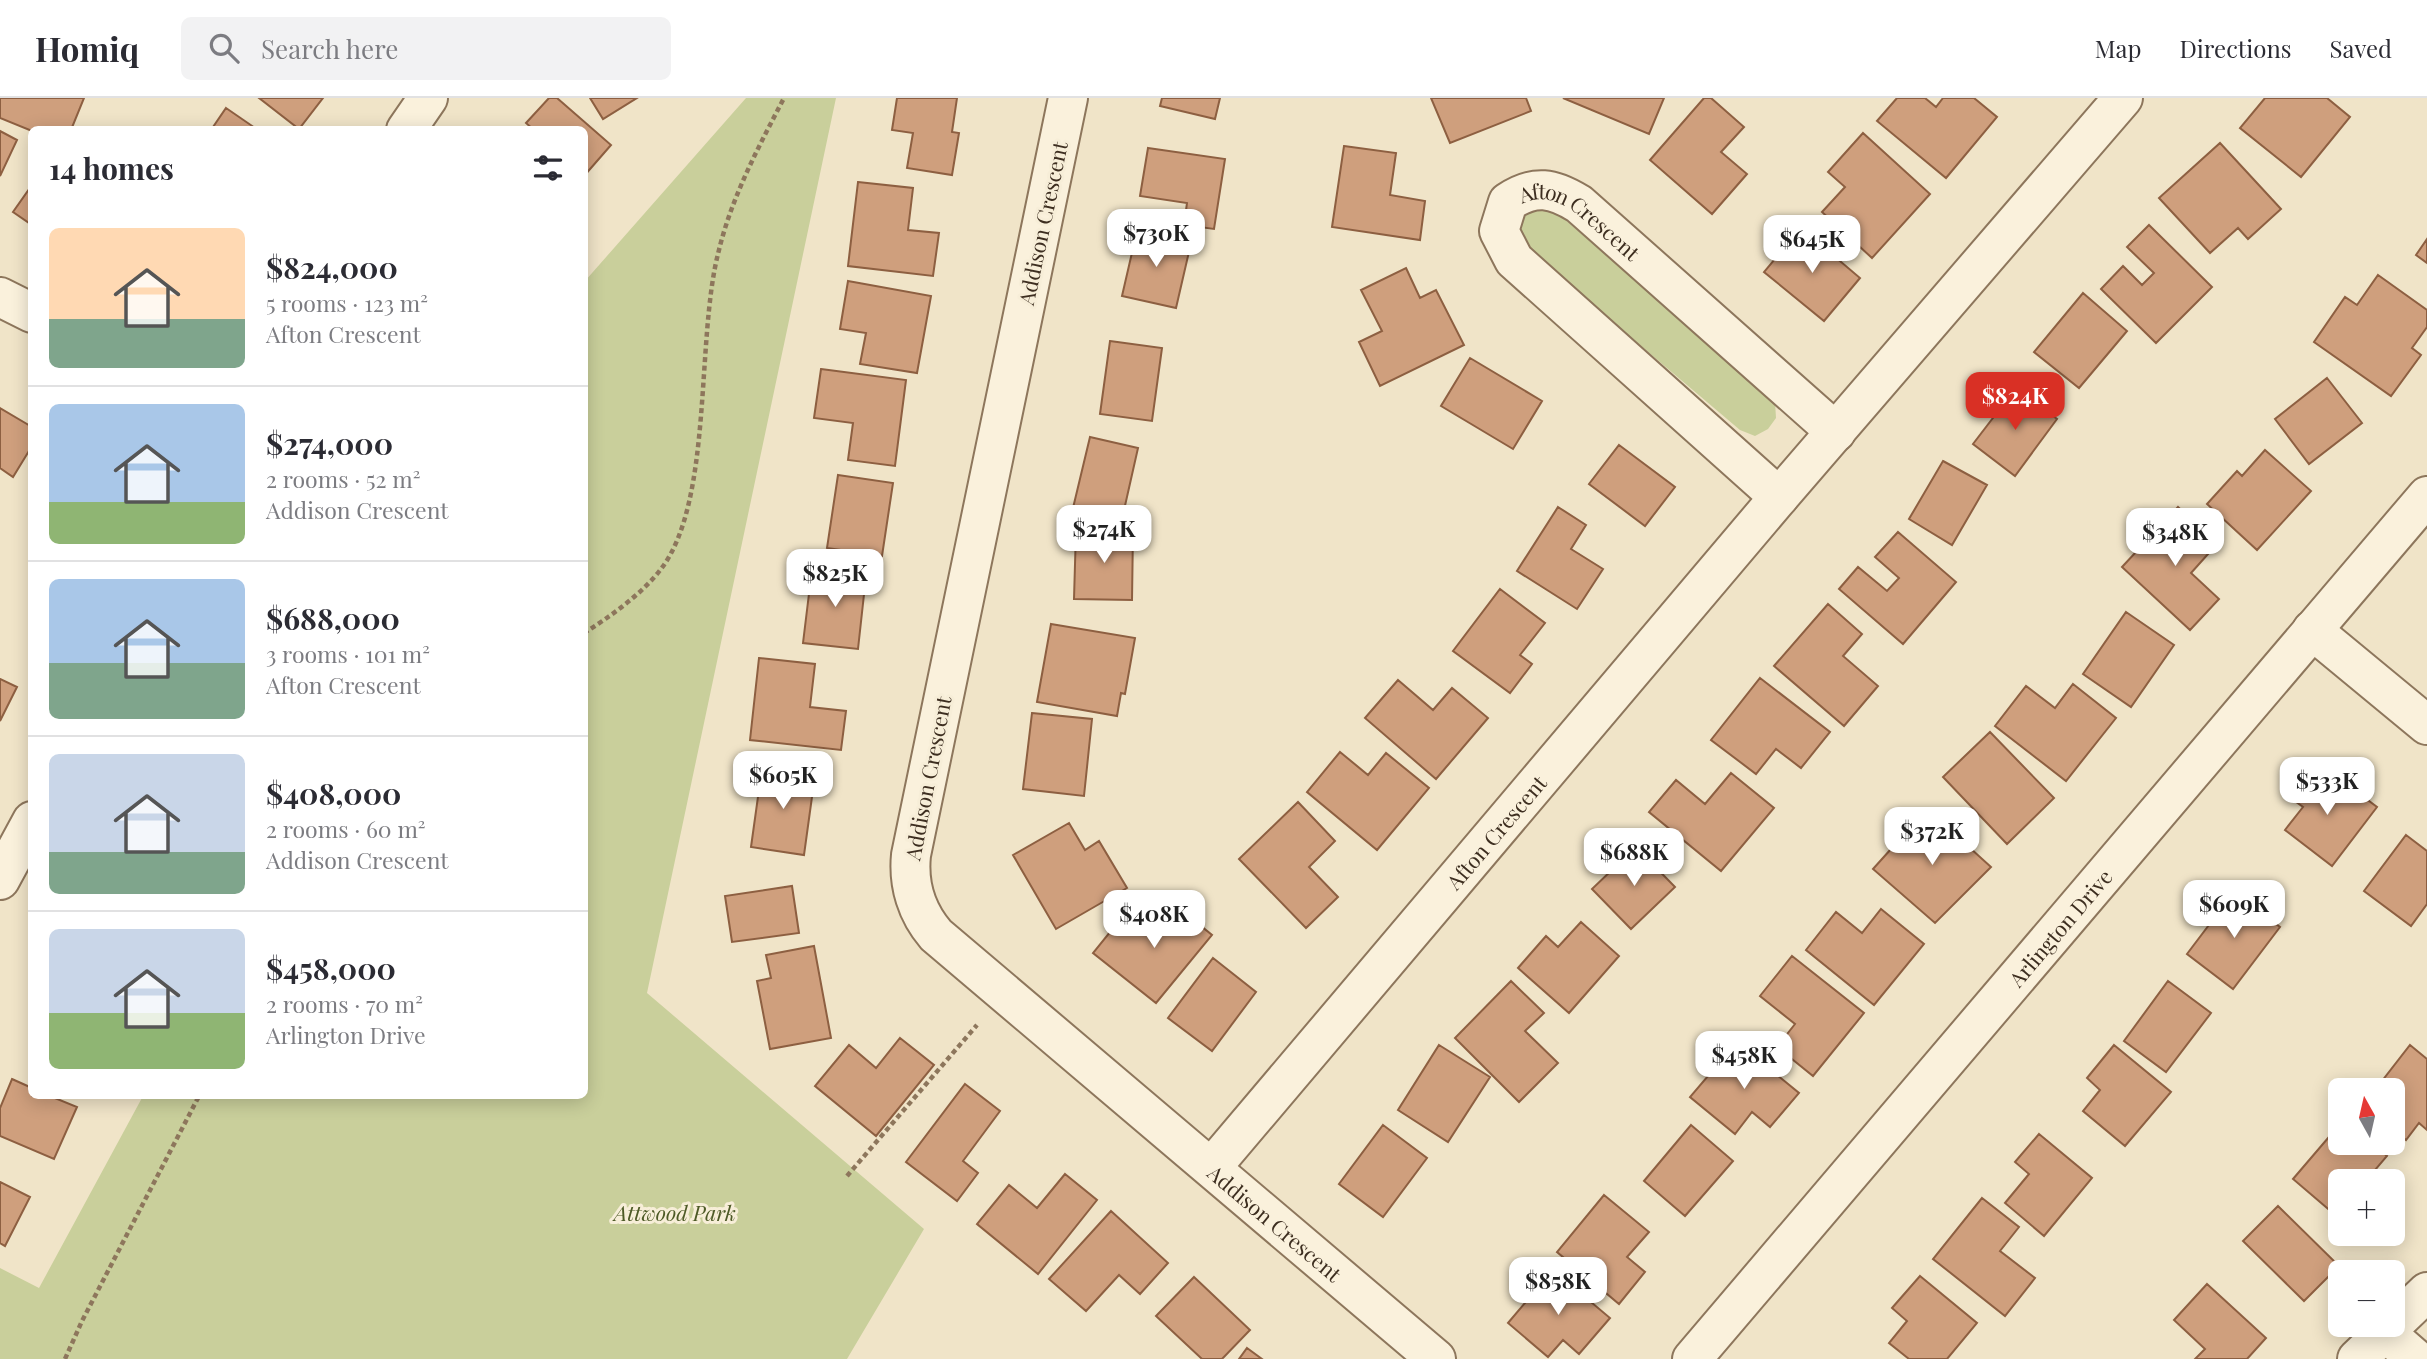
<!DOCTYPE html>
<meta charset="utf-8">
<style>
body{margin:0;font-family:"Playfair Display",serif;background:#f2f2f3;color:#2b2b33;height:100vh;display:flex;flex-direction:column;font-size:26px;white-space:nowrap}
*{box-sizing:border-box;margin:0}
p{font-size:23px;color:#7c7c81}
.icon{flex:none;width:38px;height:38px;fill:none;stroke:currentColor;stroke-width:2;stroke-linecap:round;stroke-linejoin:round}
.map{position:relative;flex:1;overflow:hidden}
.details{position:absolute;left:28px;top:28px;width:560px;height:973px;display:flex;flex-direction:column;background:#fff;border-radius:10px;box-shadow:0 4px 18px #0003}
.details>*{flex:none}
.needle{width:46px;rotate:352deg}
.tools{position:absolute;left:2328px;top:980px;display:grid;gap:14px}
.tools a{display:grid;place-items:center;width:77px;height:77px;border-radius:10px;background:#fff;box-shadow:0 4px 18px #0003;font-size:35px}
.price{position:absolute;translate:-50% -60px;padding:0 16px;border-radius:14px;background:#fff;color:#222;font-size:23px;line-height:46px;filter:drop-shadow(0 2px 4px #0008)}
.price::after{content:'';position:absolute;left:50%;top:42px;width:21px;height:16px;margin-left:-10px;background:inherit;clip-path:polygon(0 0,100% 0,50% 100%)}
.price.current{background:#d93025;color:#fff}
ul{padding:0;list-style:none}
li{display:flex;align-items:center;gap:21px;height:175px;padding:0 21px}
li+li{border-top:2px solid #e1e1e2}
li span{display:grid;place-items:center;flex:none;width:196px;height:140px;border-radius:10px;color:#555}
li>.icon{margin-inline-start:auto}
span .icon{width:84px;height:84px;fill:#fffc;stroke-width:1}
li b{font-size:30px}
h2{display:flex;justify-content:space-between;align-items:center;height:84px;padding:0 21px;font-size:30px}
header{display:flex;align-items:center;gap:42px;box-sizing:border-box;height:98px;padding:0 35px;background:#fff;border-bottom:2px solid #e1e1e2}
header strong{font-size:33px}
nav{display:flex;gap:38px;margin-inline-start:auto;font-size:24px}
.search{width:490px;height:63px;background:#f2f2f3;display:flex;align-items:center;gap:18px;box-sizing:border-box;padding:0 24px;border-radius:10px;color:#7c7c81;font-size:26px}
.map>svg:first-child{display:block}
.green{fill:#c9cf9b}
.building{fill:#cf9f7d;stroke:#8d5f41;stroke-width:2}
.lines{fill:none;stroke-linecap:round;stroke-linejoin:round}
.minor-casing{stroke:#8d765c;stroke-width:42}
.path{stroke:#8d765c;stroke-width:4.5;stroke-dasharray:5 3.5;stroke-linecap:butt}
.minor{stroke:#faf1dc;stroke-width:38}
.labels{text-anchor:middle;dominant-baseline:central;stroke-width:6;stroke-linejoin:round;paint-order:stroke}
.street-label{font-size:21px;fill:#3d2e20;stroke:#f7eed8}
.park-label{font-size:21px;font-style:italic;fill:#4d5a26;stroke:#f7eed8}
</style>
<header>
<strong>Homiq</strong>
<div class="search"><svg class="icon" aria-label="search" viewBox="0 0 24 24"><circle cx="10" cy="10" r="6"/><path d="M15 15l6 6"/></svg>Search here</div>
<nav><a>Map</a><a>Directions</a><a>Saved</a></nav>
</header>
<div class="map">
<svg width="2427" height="1261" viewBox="0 0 2427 1261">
<rect width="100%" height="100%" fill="#f0e4c8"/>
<path class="green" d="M746 0H836L647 895 924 1131 847 1261H0V1170L39 1190 143 998H584L585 183Z
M1536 111H1549L1563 120 1762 289 1775 304 1776 320 1768 331 1755 338 1740 332 1522 147 1517 132 1522 117Z"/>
<path class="building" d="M0 0H84L71 32 32 33 0 20Z
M259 0H323L299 31Z
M549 0H557L611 47 584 78V32H534L526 25Z
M590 0H637L603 21Z
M897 0H957L952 34 959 35 952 77 907 70 913 35 892 32Z
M1162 0H1220L1215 21 1160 8Z
M1431 0H1526L1531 13 1450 45Z
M1563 0H1664L1649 36Z
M1704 0H1711L1744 29 1721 54 1747 76 1712 116 1650 62Z
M1897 0H1925L1936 9 1943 0H1974L1997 19 1946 80 1877 23Z
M2265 0H2327L2350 19 2301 79 2240 30Z
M226 10 258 32H211Z
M0 33 17 42 0 78Z
M1863 35 1930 96 1872 160 1822 114 1845 89 1828 74Z
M2220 45 2281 111 2248 141 2238 130 2210 155 2159 100Z
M1344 48 1396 55 1390 97 1425 103 1420 142 1332 129Z
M1148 50 1225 61 1214 131 1184 127 1187 105 1140 98Z
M858 84 913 90 908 132 939 135 933 178 848 168Z
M32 87V127L13 114Z
M2149 127 2212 189 2156 245 2101 191 2123 168 2142 187 2154 175 2127 149Z
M1801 130 1860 180 1824 223 1764 174Z
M1137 133 1191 145 1176 210 1122 198Z
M2427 141V165L2416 157Z
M1406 170 1420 200 1436 192 1464 247 1380 288 1359 244 1382 233 1361 192Z
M2378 177 2427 212V229L2412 250 2421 257 2391 298 2314 244 2345 199 2357 207Z
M848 183 931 198 917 275 860 266 866 235 840 231Z
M2083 195 2127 233 2079 290 2034 254Z
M1110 243 1162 250 1152 323 1100 316Z
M1470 260 1542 303 1513 351 1441 308Z
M821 271 906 282 895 368 848 362 853 325 814 320Z
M2327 280 2362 325 2309 366 2275 321Z
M2016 290 2057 321 2015 378 1973 346Z
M0 310 32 329V348L13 379 0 370Z
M1090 339 1138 350 1122 421 1073 410Z
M1619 347 1675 389 1645 428 1589 386Z
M2265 352 2311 393 2257 452 2207 406 2237 373 2242 378Z
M1943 363 1987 387 1952 447 1909 421Z
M838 377 893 385 882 458 827 450Z
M1558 409 1586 427 1571 451 1603 471 1577 511 1517 473Z
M2178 409 2217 446 2191 475 2219 501 2190 532 2122 469Z
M1076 432 1133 433 1132 502 1074 501Z
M1898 434 1956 484 1903 546 1839 491 1858 469 1887 493 1899 480 1875 459Z
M812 471 866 478 858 551 803 545Z
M1500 491 1545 525 1520 557 1532 566 1510 595 1453 553Z
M1828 506 1862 536 1843 558 1878 588 1844 628 1774 568Z
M2126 514 2174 547 2131 609 2083 576Z
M1051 526 1135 540 1125 596 1121 595 1117 618 1037 604Z
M759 560 815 566 810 609 846 613 841 652 750 642Z
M1760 580 1830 634 1801 670 1776 651 1756 676 1711 642Z
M0 581 17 589 0 623Z
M1398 582 1433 612 1452 590 1488 620 1436 681 1365 620Z
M2073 586 2116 620 2066 683 1995 628 2026 588 2055 610Z
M1032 615 1092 621 1084 698 1023 691Z
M1990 634 2054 700 2007 746 1943 679Z
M1340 654 1368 677 1386 655 1429 690 1377 752 1307 694Z
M762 670 815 677 804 757 751 749Z
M2301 672 2340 700 2349 688 2377 709 2332 768 2285 732 2303 709 2284 695Z
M1731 675 1774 710 1721 773 1649 714 1676 682 1705 706Z
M1298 704 1335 743 1309 769 1338 799 1306 830 1239 761Z
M1927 711 1991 769 1935 825 1873 771Z
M1069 725 1085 752 1099 743 1127 790 1056 831 1013 757Z
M2406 737 2427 753V806L2411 828 2364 793Z
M1636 749 1675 789 1631 831 1592 791Z
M792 788 799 835 732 844 725 798Z
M2234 794 2280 829 2233 891 2187 856Z
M1169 802 1212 837 1156 905 1093 855 1123 818 1143 835Z
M1881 811 1924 846 1874 907 1806 852 1836 814 1862 835Z
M1581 824 1619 858 1569 915 1518 870 1546 838 1558 849Z
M814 848 831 940 770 951 757 883 771 880 766 857Z
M1792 858 1864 915 1813 978 1777 949 1795 926 1760 898Z
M1213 860 1256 894 1212 953 1168 920Z
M1511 883 1544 915 1525 933 1558 965 1519 1004 1455 940Z
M2168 883 2211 915 2166 974 2124 943Z
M900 940 934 967 876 1038 815 988 849 947 876 970Z
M1737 944 1799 995 1770 1029 1752 1014 1735 1036 1690 999Z
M1439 947 1490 979 1448 1044 1398 1012Z
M2114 947 2171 994 2125 1048 2083 1013 2100 992 2087 980Z
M2410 947 2427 961V1032L2419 1025 2406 1042 2392 1031V992H2375Z
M12 981 32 990V998H50L77 1009 54 1061 0 1038V1010Z
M965 986 1000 1013 963 1063 978 1075 957 1103 906 1064Z
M2340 1026V1045H2371L2387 1058 2369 1079 2375 1083H2340V1121L2293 1081Z
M1383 1027 1427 1060 1383 1119 1339 1086Z
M1691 1027 1733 1063 1685 1118 1644 1083Z
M2039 1036 2092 1080 2044 1138 2005 1105 2029 1076 2015 1064Z
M1065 1076 1097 1102 1038 1176 977 1126 1009 1087 1037 1110Z
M0 1084 30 1099 5 1148 0 1145Z
M1604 1097 1649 1134 1627 1159 1645 1174 1619 1206 1557 1154Z
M1982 1100 2019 1129 2000 1153 2035 1180 2005 1218 1933 1161Z
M2278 1108 2339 1168 2304 1203 2243 1143Z
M1111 1113 1168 1165 1140 1196 1119 1177 1086 1213 1049 1181Z
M1553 1172 1610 1220 1579 1256 1563 1242 1548 1259 1508 1225Z
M1920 1178 1977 1225 1947 1261H1909L1889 1245 1907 1223 1892 1210Z
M1194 1179 1250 1232 1222 1261H1202L1156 1218Z
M2207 1186 2266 1240 2247 1261H2195L2205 1251 2174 1222Z
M1247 1250 1262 1261H1239Z"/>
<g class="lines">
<defs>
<g id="minor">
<path id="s1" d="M1068 0 911 757C908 787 917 815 936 837L1436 1261"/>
<path d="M406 32 428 0"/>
<path d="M0 199 32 215"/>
<path id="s2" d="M1779 399 1514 162 1499 133 1508 104C1535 86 1553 90 1579 106L1836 334"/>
<path d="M2312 532 2427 627"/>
<path d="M0 782 32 723"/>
<path id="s3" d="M1212 1069 1779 399 2123 0"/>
<path d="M2385 1234 2416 1261"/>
<path id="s4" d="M1692 1261 2427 398"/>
<path d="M2357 1261 2427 1194"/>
</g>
</defs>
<use href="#minor" class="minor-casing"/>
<path class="path" d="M584 535C611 518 642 496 661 471 713 403 696 243 718 156 731 100 758 50 784 0
M847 1078 977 927
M65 1261 82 1223 199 998"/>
<use href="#minor" class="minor"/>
</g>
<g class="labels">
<g class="street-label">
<text transform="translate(1042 125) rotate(-78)">Addison Crescent</text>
<text stroke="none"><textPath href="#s2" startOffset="502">Afton Crescent</textPath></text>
<text transform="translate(927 680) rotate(-79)">Addison Crescent</text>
<text stroke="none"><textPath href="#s3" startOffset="439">Afton Crescent</textPath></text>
<text stroke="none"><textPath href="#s4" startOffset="567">Arlington Drive</textPath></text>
<text stroke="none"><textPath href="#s1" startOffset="1304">Addison Crescent</textPath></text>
</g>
<g class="park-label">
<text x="675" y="1114">Attwood Park</text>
</g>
</g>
</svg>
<div class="tools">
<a><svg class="needle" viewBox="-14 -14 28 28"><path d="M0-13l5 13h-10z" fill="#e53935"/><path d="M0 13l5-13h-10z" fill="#7c7c81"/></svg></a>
<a>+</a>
<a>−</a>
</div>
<b class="price" style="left:1156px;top:171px">$730K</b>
<b class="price" style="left:1812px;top:177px">$645K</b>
<b class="price current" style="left:2015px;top:334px">$824K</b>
<b class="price" style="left:1104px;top:467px">$274K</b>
<b class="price" style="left:2175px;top:470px">$348K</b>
<b class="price" style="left:835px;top:511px">$825K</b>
<b class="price" style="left:783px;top:713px">$605K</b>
<b class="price" style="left:2327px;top:719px">$533K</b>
<b class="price" style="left:1932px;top:769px">$372K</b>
<b class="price" style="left:1634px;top:790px">$688K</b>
<b class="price" style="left:2234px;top:842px">$609K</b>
<b class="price" style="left:1154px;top:852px">$408K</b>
<b class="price" style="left:1744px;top:993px">$458K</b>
<b class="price" style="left:1558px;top:1219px">$858K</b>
<section class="details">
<h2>14 homes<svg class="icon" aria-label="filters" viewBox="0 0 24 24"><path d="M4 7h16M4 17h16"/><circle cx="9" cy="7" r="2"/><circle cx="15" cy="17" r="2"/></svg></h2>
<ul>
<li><span style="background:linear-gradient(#ffd9b3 65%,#7fa58c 0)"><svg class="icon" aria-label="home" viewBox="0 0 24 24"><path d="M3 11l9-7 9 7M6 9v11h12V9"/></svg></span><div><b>$824,000</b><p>5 rooms · 123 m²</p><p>Afton Crescent</p></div></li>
<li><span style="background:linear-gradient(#a9c7e8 70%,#8fb573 0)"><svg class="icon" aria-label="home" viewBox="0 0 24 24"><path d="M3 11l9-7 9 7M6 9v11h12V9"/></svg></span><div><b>$274,000</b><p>2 rooms · 52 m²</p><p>Addison Crescent</p></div></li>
<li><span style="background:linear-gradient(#a9c7e8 60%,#7fa58c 0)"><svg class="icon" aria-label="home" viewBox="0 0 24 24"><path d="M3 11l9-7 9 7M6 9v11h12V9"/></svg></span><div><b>$688,000</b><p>3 rooms · 101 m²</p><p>Afton Crescent</p></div></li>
<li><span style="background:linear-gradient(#c9d6e8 70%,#7fa58c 0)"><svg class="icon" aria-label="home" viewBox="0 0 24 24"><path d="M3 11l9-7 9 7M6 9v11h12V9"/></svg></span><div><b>$408,000</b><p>2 rooms · 60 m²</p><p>Addison Crescent</p></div></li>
<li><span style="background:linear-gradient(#c9d6e8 60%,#8fb573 0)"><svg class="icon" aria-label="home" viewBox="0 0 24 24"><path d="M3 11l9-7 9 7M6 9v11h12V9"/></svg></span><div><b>$458,000</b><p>2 rooms · 70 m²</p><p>Arlington Drive</p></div></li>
</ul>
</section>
</div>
